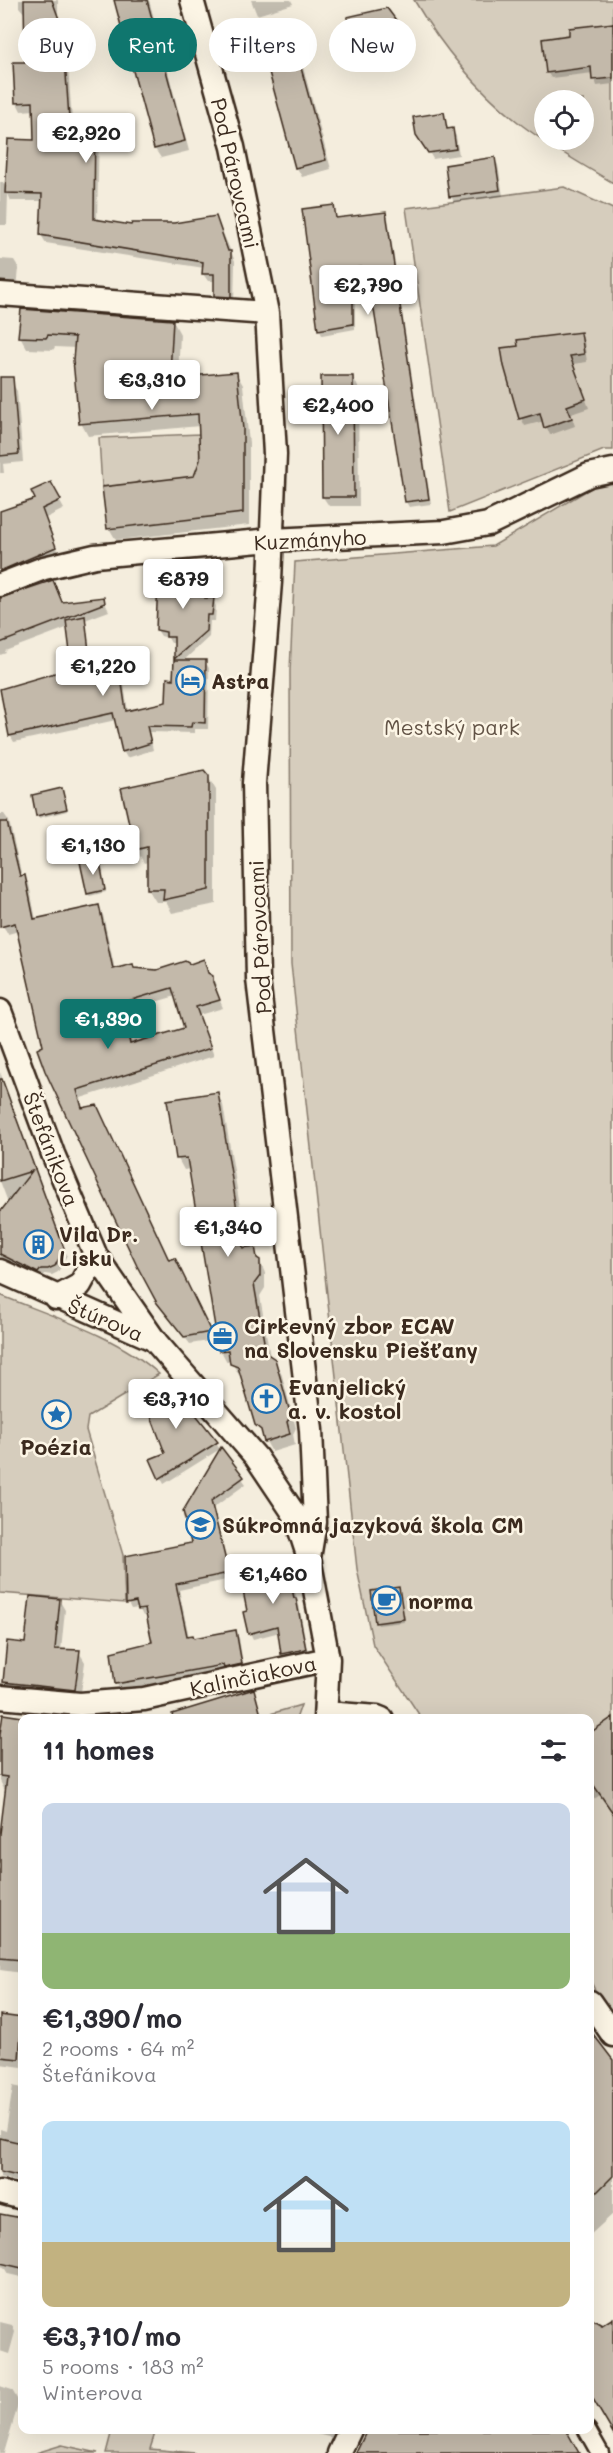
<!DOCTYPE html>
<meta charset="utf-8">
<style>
body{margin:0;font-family:Mali,sans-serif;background:#f7f7f7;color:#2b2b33;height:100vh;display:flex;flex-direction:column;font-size:22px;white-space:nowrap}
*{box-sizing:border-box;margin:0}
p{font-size:20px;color:#7c7c81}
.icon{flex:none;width:33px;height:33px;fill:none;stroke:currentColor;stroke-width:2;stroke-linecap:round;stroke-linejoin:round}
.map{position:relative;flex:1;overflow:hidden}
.sheet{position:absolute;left:18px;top:1714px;width:576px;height:720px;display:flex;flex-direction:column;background:#fff;border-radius:12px;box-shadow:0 6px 24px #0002}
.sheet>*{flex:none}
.hud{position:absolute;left:18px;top:18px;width:578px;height:54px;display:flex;gap:12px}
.buttons{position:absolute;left:534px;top:90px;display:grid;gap:12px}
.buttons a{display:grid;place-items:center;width:60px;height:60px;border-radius:50%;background:#fff;box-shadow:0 6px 24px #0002;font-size:30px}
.price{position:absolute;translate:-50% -51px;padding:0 14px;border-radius:6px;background:#fff;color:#222;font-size:20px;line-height:39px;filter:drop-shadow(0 2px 3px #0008)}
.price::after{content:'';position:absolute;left:50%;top:36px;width:18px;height:14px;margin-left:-9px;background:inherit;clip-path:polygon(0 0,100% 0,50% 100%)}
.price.current{background:#0f766e;color:#fff}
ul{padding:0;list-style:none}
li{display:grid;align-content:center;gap:12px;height:318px;padding:0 24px}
li span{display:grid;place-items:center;height:186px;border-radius:12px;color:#555}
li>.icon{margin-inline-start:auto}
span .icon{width:108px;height:108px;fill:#fffc;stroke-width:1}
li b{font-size:26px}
h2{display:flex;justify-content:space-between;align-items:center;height:72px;padding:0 24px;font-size:26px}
.pill{padding:0 21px;border-radius:27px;background:#fff;box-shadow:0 6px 24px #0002;font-size:21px;line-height:54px}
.pill.current{background:#0f766e;color:#fff}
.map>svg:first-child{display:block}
.green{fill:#d6cdbd;stroke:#887c6e;stroke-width:1.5;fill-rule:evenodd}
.shadow{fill:#0003;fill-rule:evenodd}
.building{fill:#c3b9aa;stroke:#3b2a1e;stroke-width:1.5;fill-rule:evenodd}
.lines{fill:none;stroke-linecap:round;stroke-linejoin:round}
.pedestrian-casing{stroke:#3b2a1e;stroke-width:21}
.minor-casing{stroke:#3b2a1e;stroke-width:27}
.pedestrian{stroke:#fcf5e5;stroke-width:16}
.minor{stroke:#fcf5e5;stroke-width:22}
.labels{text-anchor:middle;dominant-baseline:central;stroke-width:5;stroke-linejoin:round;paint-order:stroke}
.street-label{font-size:21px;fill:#3b2a1e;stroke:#fcf5e5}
.poi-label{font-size:21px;font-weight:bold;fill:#3b2a1e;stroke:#fcf5e5;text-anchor:start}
.park-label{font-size:21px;fill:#625346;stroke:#fcf5e5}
</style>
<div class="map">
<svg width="613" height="2453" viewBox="0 0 613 2453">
<rect width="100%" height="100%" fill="#f4eddd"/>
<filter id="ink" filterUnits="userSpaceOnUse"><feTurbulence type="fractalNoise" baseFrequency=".0167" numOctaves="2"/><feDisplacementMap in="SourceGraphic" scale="12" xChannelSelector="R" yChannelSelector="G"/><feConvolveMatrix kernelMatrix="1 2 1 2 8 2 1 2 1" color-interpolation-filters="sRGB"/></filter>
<g filter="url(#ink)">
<path class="green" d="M414 0H613V183C583 165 551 147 523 126 479 92 442 47 414 0ZM544 100H584V140H544Z
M564 187 613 209V450H604L450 512 406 208Z
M200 434 199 476 146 487 139 481 134 484 102 487 99 438Z
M613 475V2016L599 1998 590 1980V1719H422L373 1645 357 1569 291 964 290 671 295 562 493 546Z
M0 1295C51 1316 118 1336 159 1374L88 1417 86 1430 123 1555 125 1603 0 1593Z
M301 1705 296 1719H271L270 1714Z
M112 2430H156L150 2449 195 2453H106Z
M62 2445 98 2453H36Z"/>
<path class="shadow" d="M19 0H58V15L66 39 72 120 94 121 99 128 97 221 133 227 174 225 216 217 235 261 234 304 220 303 215 295V281H208L203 274 204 268 46 243 41 235 43 201H11L8 194 7 225H0V182H3L7 189 36 141 35 110 21 111 17 103 15 64 27 63 25 14 19 7Z
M115 0H149L189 151 161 158 155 149Z
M251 0H291L293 4 257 15Z
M395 21 399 28 402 43 381 48 382 53 360 57 356 51Z
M613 24V84L597 86 593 73 551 78 547 72 571 36Z
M293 44 299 53 331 169 302 177 297 168Z
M443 113 448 130H452L456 136 459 155 433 159 418 134Z
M494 159 498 165 503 196 454 202 451 196Z
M333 206 337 219 385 213 388 218 431 504 409 507 406 502 370 272 355 273V329L322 335 319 329Z
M0 259 14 260 19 268 17 289 0 291Z
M173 321 180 334 178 379 236 373 243 385 249 443V525L116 540 109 528 195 478 202 460 200 426 88 436 81 423 76 348 55 347 53 350 27 349 20 336Z
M580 333 584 341 587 362 573 364 589 408 571 414 575 426 550 435 544 421 525 426 521 418Z
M353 377 358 387 359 506H329L323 497Z
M12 383 17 391 23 462 3 464 4 473H0V384Z
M50 484 64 509 46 518 60 556 0 580V513L37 500Z
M205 582 208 588V599L213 600 216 606 215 621H210L209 637 182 662H205L209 668 208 729H195V733L149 732 153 750 127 758 123 751 116 720 14 742 10 735 0 690 74 669 69 627 5 651 6 653 0 655V599L62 603 103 599 109 611 85 620 93 670 119 671 123 678 128 712 168 703 175 680 176 643H171L168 638 161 636 157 630Z
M208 777 216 790V904L172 913 166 902H156L148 889V862L144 863 136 849Z
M63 792 67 811 39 818 33 796Z
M0 814H4L9 821 22 877 24 876 29 884 36 920 98 907 103 915 115 970 157 971 203 961 217 985 216 991 223 1008 199 1015 214 1056 81 1098 83 1109 169 1262 178 1267 214 1340 190 1344 158 1302 45 1047 19 931 8 934 3 926 0 911ZM176 996 186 1029 132 1045 124 1011Z
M98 859 106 892 90 896 88 894Z
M0 1072 67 1255 58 1272 52 1275 45 1274 42 1279 0 1257V1214L15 1221 0 1181Z
M217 1093 223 1105 247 1249 254 1248 265 1273V1288L260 1296 270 1357 281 1372 296 1428 293 1434 295 1445 272 1452 260 1431 266 1436 256 1425 242 1377 239 1375 231 1361 227 1362 221 1351 190 1169 184 1170 178 1159 169 1101Z
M168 1383 220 1449 164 1484 152 1460 167 1453Z
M221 1450 246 1484 213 1508 231 1579 179 1590 189 1637 194 1639 235 1632 239 1638 244 1670H228L120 1690 117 1684 154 1644 148 1615 143 1616 139 1608 131 1609 128 1603 193 1545Z
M286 1563 299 1605 308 1655 286 1660 282 1654 280 1632 253 1639 250 1633 249 1612Z
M399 1589 404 1622 378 1625 377 1623Z
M59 1600 65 1610 61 1651 79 1652 85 1662 80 1700 10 1692 4 1682 26 1645Z
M253 1691 264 1719H177Z
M4 1716 26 1719H22V1973L0 1970V1848L7 1789H4L0 1781V1745Z
M613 1718V1813L600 1795 590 1802V1733Z
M0 2017 22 2020V2067L0 2064Z
M590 2033 613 2063V2214L590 2235Z
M13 2086 22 2088V2183L0 2177V2129L6 2131Z
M0 2214 22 2219 21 2277 8 2274 4 2267 0 2266Z
M590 2319 602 2326 613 2319V2432L590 2395Z
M0 2322 12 2325 15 2332 9 2354 0 2351Z
M0 2386 12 2390 19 2402 4 2453H0Z
M302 2430H334L332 2438Z"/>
<path class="building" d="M24 0H52L63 30 69 118 95 119 94 219 131 225 132 223H174L216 216 228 251H231V297L214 296V274H202L203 262 40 235 42 194 5 193 8 139 34 140 33 102 15 103 13 62H25Z
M114 0H147L185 141 154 149Z
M387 8 396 20 399 37 379 41 380 47 354 52 347 17Z
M613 23V78L592 80 591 67 546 73 542 39 569 35V28Z
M294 42 326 160 295 168 263 50Z
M444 112 447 129 453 128 456 149 428 153 416 135 413 117Z
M495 157 500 190 449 197 445 165Z
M334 205 336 218 386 212 429 499 405 502 367 267 353 268V324L318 330 302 209Z
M21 309 173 320 170 374 176 373 177 377 237 372 243 429V513L107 529 102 487 194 476 200 460 198 414 79 424 73 360 75 337 48 335 46 338 18 337Z
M581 332 584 354 570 356 586 399 567 406 572 418 544 428 540 413 519 419 504 366 501 348 518 346 517 340Z
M321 376H353L354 497H322Z
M0 377H13L19 454 0 456Z
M51 482 61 500 42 509 56 547 0 571V511L35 499 31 491Z
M183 577 206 580 205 598H214L212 615H207L206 631 174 659V637H166V632L156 630 158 578Z
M53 580 62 602 104 597 105 603 0 643V598Z
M85 616 91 669 120 670 126 711 166 702 167 678 173 679 174 660H206L205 723 192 722 191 727 147 726 151 743 122 752 113 713 9 736 0 689 72 668 66 620Z
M204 770 209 776V890L163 900 164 889H147V847L135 850 121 788Z
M62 788 67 809 36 816 32 795Z
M0 822H7L20 876 25 875 34 919 99 905 113 969 133 964 134 968 157 970 185 961 190 964 204 959 208 973 213 976V982L220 1000 196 1007 211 1048 77 1090 82 1108 97 1105 169 1260 175 1258 211 1332 184 1337 157 1303 137 1266 45 1071 37 1049 43 1046 15 923 0 927ZM172 988 184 1028 130 1044 121 1003Z
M99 857 105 890 87 894 80 862Z
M0 1079H2L64 1248 55 1266 48 1269H41L38 1273 0 1254V1212L32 1171 0 1181Z
M218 1092 243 1248 255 1246 257 1258 260 1260V1276L254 1284 266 1353 275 1359 291 1416 287 1422 290 1434 264 1442 261 1430 255 1425 238 1367 230 1364 228 1350 219 1351 187 1158 176 1159 167 1100Z
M169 1381 218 1442 159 1479 150 1459 165 1453 145 1401Z
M221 1447 244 1477 211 1501 229 1573 176 1584 187 1636 193 1635 194 1638 236 1630 242 1664 224 1668 223 1665 115 1684 111 1652 152 1642 145 1609 138 1610 136 1602 126 1604 125 1556 191 1543 183 1511Z
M286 1561 294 1598H296L306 1649 281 1654 277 1626 248 1634 243 1612 247 1611 239 1571Z
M399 1587 404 1619 375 1623 371 1591Z
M30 1596 60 1599 55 1649 80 1650 75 1690 3 1682 7 1641 25 1643Z
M254 1689 262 1719H173L172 1714Z
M3 1714 22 1717V1960L0 1958V1834L7 1777 0 1776V1734Z
M613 1717V1813L590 1780V1733Z
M0 2015 22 2018 19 2059 0 2057Z
M590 2030 613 2060V2176L590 2199Z
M0 2138 22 2143V2177L0 2172Z
M0 2214 22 2218V2268L0 2263Z
M590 2318 602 2325 613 2318V2433L590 2394Z
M367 2430H566L579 2453H356Z"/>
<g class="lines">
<defs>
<path id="pedestrian" d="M587 2430 600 2453"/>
<path id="minor" d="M192 0 233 147 267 313 275 454 270 582 254 783 258 979 311 1430 315 1522 309 1558
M0 294 267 313
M0 585 44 568 95 556 271 540 444 532 488 524 589 475 613 470
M0 1011 53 1154 96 1256 155 1341 256 1457 295 1515 309 1558 328 1659 325 1719
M0 1271 155 1340
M56 1298 80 1285 96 1256
M0 1697 80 1704 144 1699 328 1659
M326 1713 377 1717 382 1719
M590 2002 613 2035
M0 2192 22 2198
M339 2453 350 2430"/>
</defs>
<use href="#pedestrian" class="pedestrian-casing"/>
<use href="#minor" class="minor-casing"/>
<use href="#pedestrian" class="pedestrian"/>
<use href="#minor" class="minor"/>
</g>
</g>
<defs>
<symbol id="hotel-ring" viewBox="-11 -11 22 22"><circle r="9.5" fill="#fcf5e5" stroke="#1f6fb2" stroke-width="1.5"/><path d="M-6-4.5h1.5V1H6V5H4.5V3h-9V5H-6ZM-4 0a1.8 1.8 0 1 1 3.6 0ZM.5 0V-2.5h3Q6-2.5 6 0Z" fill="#1f6fb2"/></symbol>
<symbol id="building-ring" viewBox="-11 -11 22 22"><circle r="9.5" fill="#fcf5e5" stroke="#1f6fb2" stroke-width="1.5"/><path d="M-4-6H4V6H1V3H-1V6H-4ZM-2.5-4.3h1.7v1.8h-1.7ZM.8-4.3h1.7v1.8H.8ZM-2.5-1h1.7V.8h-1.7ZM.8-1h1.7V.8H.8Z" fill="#1f6fb2"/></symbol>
<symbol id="office-ring" viewBox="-11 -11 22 22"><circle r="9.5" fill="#fcf5e5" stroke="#1f6fb2" stroke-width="1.5"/><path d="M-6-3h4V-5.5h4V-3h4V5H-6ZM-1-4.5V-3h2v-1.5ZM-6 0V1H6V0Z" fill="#1f6fb2"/></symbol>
<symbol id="church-ring" viewBox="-11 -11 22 22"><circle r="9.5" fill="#fcf5e5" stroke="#1f6fb2" stroke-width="1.5"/><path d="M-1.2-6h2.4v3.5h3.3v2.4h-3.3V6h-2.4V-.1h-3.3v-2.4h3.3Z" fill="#1f6fb2"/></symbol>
<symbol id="sight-ring" viewBox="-11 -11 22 22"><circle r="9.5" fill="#fcf5e5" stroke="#1f6fb2" stroke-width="1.5"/><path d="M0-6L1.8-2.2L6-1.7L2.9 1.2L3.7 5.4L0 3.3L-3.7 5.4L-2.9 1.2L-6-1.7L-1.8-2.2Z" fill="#1f6fb2"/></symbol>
<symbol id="school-ring" viewBox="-11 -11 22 22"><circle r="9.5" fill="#fcf5e5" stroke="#1f6fb2" stroke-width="1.5"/><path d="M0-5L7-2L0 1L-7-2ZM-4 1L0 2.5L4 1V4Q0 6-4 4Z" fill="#1f6fb2"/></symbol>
<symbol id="cafe-ring" viewBox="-11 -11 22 22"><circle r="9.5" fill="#fcf5e5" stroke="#1f6fb2" stroke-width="1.5"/><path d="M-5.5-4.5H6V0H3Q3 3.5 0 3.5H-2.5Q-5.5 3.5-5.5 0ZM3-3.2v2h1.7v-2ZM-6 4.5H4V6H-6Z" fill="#1f6fb2"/></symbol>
</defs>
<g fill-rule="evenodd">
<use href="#hotel-ring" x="174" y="664" width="33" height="33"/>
<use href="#building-ring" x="22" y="1228" width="33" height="33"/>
<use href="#office-ring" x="206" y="1320" width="33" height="33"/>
<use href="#church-ring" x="250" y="1382" width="33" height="33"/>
<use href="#sight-ring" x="40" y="1398" width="33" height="33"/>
<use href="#school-ring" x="184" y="1508" width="33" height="33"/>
<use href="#cafe-ring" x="370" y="1584" width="33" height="33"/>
</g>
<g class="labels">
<g class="street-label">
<text transform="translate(236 173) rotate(77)">Pod Párovcami</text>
<text transform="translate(310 539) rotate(-3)">Kuzmányho</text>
<text transform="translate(259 937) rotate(-93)">Pod Párovcami</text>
<text transform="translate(52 1149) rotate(69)">Štefánikova</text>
<text transform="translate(106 1319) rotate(23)">Štúrova</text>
<text transform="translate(253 1675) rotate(-12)">Kalinčiakova</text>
</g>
<g class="poi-label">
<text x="211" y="680">Astra</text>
<text x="59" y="1233">Vila Dr.<tspan x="59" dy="24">Lisku</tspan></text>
<text x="244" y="1325">Cirkevný zbor ECAV<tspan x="244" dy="24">na Slovensku Piešťany</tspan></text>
<text x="288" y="1386">Evanjelický<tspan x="288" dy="24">a. v. kostol</tspan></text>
<text x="56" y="1446" text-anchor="middle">Poézia</text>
<text x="222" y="1524">Súkromná jazyková škola CM</text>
<text x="408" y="1600">norma</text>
</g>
<g class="park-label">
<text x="452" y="726">Mestský park</text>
</g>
</g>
</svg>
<div class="buttons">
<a><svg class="icon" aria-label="locate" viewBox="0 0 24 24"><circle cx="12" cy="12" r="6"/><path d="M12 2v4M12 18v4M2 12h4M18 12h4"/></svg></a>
</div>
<b class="price" style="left:86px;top:164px">€2,920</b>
<b class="price" style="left:368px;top:316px">€2,790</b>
<b class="price" style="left:152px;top:411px">€3,310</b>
<b class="price" style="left:338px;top:436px">€2,400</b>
<b class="price" style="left:183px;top:610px">€879</b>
<b class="price" style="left:103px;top:697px">€1,220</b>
<b class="price" style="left:93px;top:876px">€1,130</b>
<b class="price current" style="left:108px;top:1050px">€1,390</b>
<b class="price" style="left:228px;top:1258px">€1,340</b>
<b class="price" style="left:176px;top:1430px">€3,710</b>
<b class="price" style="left:273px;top:1605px">€1,460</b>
<div class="hud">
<a class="pill">Buy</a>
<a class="pill current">Rent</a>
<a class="pill">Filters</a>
<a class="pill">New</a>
</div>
<section class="sheet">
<h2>11 homes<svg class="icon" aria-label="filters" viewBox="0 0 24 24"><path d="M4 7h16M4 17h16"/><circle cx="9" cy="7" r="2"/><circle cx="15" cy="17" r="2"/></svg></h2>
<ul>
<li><span style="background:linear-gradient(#c9d6e8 70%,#8fb573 0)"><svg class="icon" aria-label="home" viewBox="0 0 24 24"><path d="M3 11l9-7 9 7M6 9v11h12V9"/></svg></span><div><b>€1,390/mo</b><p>2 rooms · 64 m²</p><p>Štefánikova</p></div></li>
<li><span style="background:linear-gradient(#bfe0f5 65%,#c2b280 0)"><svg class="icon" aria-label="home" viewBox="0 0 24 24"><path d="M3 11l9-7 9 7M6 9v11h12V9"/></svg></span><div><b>€3,710/mo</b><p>5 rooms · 183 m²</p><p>Winterova</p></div></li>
</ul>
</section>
</div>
